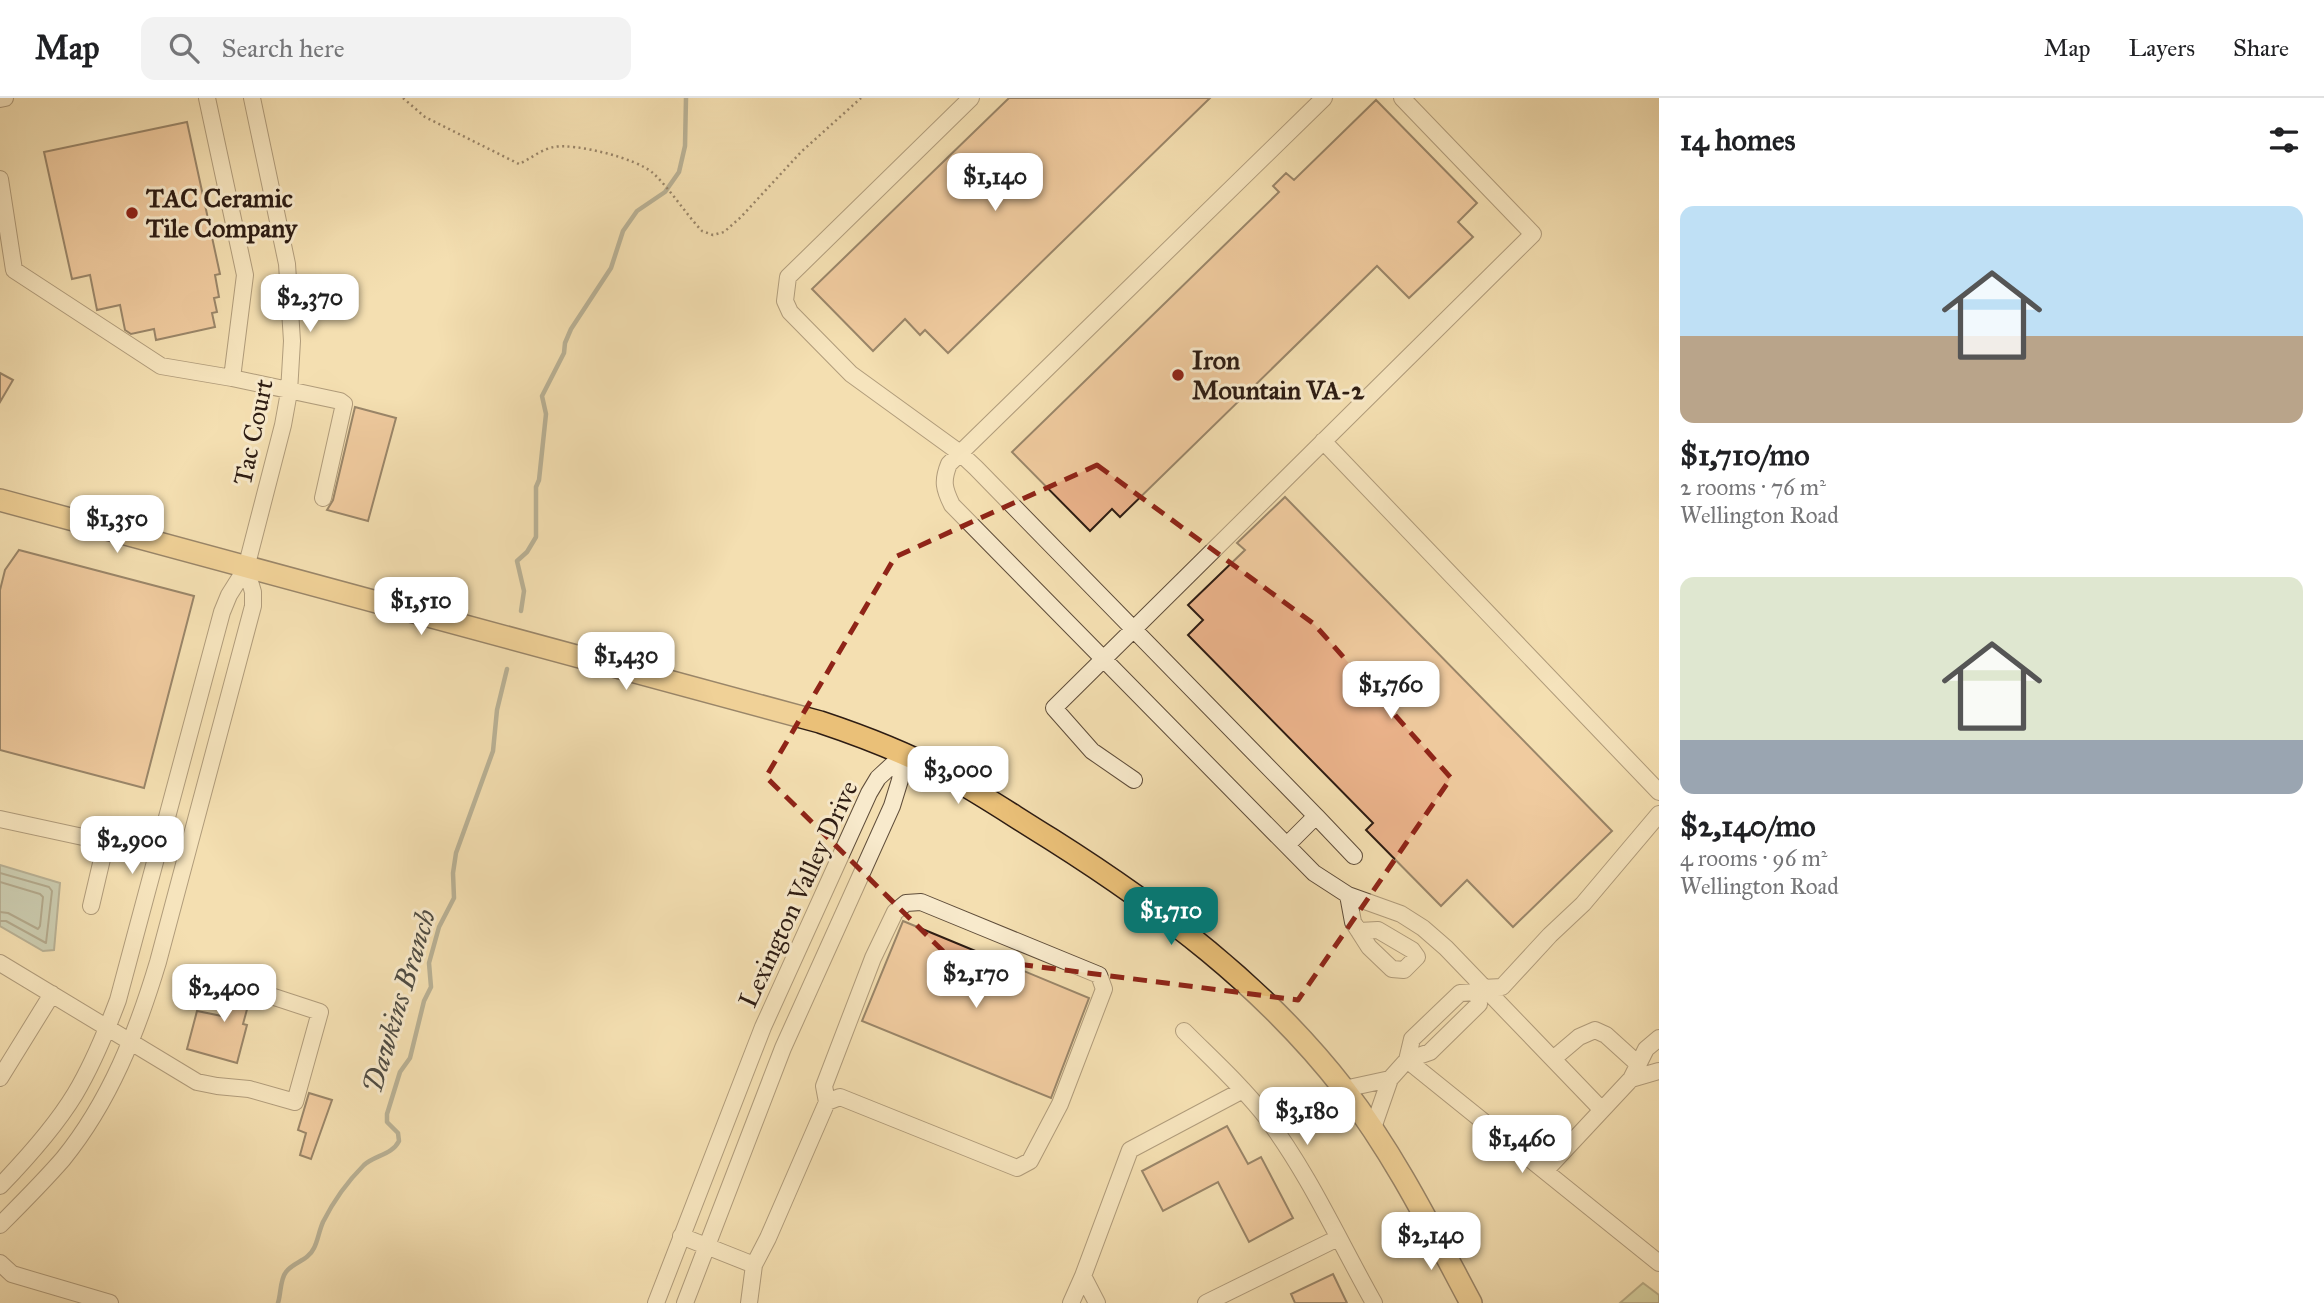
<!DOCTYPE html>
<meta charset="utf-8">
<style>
body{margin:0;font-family:"IM FELL Great Primer",serif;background:#f2f2f2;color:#202124;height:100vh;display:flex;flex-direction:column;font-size:26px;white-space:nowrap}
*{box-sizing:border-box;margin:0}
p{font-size:23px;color:#757577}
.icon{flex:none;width:38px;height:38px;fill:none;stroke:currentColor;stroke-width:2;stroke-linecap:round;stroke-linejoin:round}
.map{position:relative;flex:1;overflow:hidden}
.drawer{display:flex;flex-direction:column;background:#fff;width:665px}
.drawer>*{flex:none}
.price{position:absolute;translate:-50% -60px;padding:0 16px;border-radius:14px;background:#fff;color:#222;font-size:23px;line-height:46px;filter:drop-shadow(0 2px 4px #0008)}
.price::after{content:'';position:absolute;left:50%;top:42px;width:21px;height:16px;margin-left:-10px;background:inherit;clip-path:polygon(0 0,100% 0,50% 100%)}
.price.current{background:#0f766e;color:#fff}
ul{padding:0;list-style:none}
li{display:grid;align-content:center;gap:14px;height:371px;padding:0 21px}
li span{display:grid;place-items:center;height:217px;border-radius:14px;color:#555}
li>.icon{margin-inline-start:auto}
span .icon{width:126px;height:126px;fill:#fffc;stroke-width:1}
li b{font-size:30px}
h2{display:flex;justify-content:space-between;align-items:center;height:84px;padding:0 21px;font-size:30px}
header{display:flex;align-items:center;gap:42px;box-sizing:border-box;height:98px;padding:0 35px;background:#fff;border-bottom:2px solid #e0e0e0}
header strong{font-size:33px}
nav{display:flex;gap:38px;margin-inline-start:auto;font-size:24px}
.search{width:490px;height:63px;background:#f2f2f2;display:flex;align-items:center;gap:18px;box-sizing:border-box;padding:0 24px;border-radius:14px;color:#757577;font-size:26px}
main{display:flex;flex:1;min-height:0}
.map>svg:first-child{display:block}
.green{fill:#b6c38f;stroke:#727051;stroke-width:2}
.water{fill:#9ebbb3;stroke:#717b73;stroke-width:2}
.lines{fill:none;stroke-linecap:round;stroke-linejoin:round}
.shore{stroke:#666c63;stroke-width:2}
.stream{stroke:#717b73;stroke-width:4.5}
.building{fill:#ebb38b;stroke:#2d1c13;stroke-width:2}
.minor-casing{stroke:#5f4d3a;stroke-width:18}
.major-casing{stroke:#2d1c13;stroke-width:24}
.path{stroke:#2d1c13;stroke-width:2.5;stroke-dasharray:2 3.5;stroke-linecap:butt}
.minor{stroke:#f8eacc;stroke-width:16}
.major{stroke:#eac078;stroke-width:21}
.marked{fill:none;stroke:#8f2418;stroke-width:5;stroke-dasharray:14 9;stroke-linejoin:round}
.poi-dot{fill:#8f2418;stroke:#f8eacc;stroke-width:2.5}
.labels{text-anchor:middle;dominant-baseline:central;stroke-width:6;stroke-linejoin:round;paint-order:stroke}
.poi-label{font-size:26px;font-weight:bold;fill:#2d1c13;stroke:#f8eacc;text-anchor:start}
.street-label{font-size:26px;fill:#2d1c13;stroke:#f8eacc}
.water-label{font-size:28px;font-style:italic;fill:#4f4c43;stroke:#f8eacc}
</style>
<header>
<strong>Map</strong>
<div class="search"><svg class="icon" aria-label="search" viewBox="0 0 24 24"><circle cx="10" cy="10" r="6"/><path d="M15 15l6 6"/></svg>Search here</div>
<nav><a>Map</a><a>Layers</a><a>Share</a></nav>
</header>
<main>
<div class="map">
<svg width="1659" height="1205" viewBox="0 0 1659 1205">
<rect width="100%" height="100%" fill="#f4dfb1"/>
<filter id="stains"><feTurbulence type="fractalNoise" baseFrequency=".00286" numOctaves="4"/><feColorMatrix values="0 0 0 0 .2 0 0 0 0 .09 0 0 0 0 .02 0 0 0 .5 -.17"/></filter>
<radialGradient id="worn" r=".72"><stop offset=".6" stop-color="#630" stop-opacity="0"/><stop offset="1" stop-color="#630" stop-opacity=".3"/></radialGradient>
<path class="green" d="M1643 1185 1659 1197V1205H1620Z"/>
<path class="water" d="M0 767 60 785 54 852 43 853 0 828Z"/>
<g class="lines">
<path class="shore" d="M0 775 49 789 52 793 46 845 6 823H0
M0 784 40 796 43 799 40 828 38 831 8 815 0 814"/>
<path class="stream" d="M521 513 524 493 517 463 527 454 536 439V389L539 382 546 316 542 298 564 255 565 245 571 231 611 170 623 133 637 113 665 94 679 74 685 48 686 0
M278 1205C281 1196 280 1181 286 1174 293 1164 308 1163 314 1150 318 1142 319 1133 323 1124 333 1104 348 1083 364 1067 375 1057 392 1057 399 1043L398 1035 387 1024V1016L400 974 410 960 424 903 431 889 429 865 439 829 454 800 453 775 456 755 493 653 497 612 507 571"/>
</g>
<path class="building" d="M1009 0H1210L948 255 925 232 920 237 905 221 873 253 812 191Z
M1376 2 1477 105 1458 124 1473 139 1409 200 1377 168 1120 419 1112 411 1090 433 1012 354 1279 94 1273 88 1286 75 1294 82Z
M187 24 220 176 215 177 219 199 214 200 217 214 212 215 215 229 156 242 154 231 131 236 125 232 120 207 97 212 90 177 72 181 44 54Z
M0 275 13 282 0 304Z
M355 309 396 320 368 423 327 412 333 402Z
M1285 399 1612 733 1513 829 1467 782 1441 808 1366 732 1373 725 1188 537 1203 522 1188 507 1245 452 1237 445Z
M19 452 194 498 144 690 0 652V492L5 472Z
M903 823 1089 900 1051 1000 862 923Z
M233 876 255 882 243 926 247 927 237 965 187 951 197 913 222 918Z
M309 995 332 1002 311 1061 300 1057 306 1035 298 1032Z
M1227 1028 1248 1066 1261 1059 1293 1120 1249 1144 1218 1084 1163 1113 1142 1073Z
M1333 1176 1347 1205H1295L1291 1196Z"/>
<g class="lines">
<defs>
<path id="minor" d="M207 0 245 177 232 280
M971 0 788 179 785 203 790 214 851 276 960 355 976 370 1316 718 1287 747
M1324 0 949 366C942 383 944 391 952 407L1314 775 1348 797 1401 816 1423 830 1446 850 1602 1012
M0 1 5 0
M0 81 14 172 161 268 232 280 340 303 344 306 323 400
M1323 343 1659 694
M1134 682 1092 653 1054 610 1533 136 1402 0
M1316 718 1354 758
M0 721 106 744 91 808
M1348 797 1353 824 1369 849 1392 871 1404 872 1417 859 1412 852 1378 832 1359 833
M0 865 197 984 217 988 249 991 295 1004 320 914 262 895
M1482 890 1502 889 1550 837 1583 806 1659 716
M1477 894 1479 906 1430 954 1407 962 1412 941 1460 895Z
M1184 933C1212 961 1242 988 1266 1019 1309 1076 1339 1143 1374 1205
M1553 961 1579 939 1595 932 1606 937 1638 966
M0 980 52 896
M1390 981 1407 962 1659 1165
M1631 981 1659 973
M1344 991 1390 981 1373 1030
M1545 1073 1631 981 1646 951 1659 940
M0 1088C27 1060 55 1029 75 996 93 966 106 934 118 902L222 514 229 497 246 470 283 327 289 294 292 243 287 166 252 0
M0 1127C22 1105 43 1084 63 1061 110 1003 137 934 158 864L253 508V494L246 470
M681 1138 754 1167 768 1140 827 1004 824 988 873 860 895 814 906 805 921 804 1099 877 1104 891 1060 1006 1030 1063 1017 1070 840 999 827 1004
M0 1165 12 1176 110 1205
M1083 1178 1097 1205
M656 1205 763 929 869 695 878 680 904 656
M685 1205 783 950 892 708 900 682 904 656
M749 1205 754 1167
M1071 1205 1083 1178 1130 1052 1243 992
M1206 1205 1338 1140"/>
<path id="major" d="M0 402 820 624C862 638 904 654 943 675 980 695 1015 719 1051 741 1160 810 1264 888 1344 991 1395 1057 1432 1132 1471 1205"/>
</defs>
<use href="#minor" class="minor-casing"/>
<use href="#major" class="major-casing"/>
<path class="path" d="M403 0 425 19 519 66C530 61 542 51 554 49 575 45 636 60 653 75 671 92 685 115 702 133L713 137 724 134 741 119 801 54 861 0"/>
<use href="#minor" class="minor"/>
<use href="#major" class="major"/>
</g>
<path d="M0 0H1659V1205H0ZM1097 367 1314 526 1451 680 1298 902 947 857 766 679 895 459Z" fill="#f4dfb1" fill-opacity=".55" fill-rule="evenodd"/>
<path class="marked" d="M1097 367 1314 526 1451 680 1298 902 947 857 766 679 895 459Z"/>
<g class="poi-dot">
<circle cx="132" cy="115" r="7"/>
<circle cx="1178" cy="277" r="7"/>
</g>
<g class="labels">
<g class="poi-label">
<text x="146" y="100">TAC Ceramic<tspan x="146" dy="30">Tile Company</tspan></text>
<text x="1192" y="262">Iron<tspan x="1192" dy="30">Mountain VA-2</tspan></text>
</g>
<g class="street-label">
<text transform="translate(253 334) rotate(-78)">Tac Court</text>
<text transform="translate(798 796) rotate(-65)">Lexington Valley Drive</text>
</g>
<g class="water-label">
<text transform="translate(399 903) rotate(-73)">Dawkins Branch</text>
</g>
</g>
<rect width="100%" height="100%" filter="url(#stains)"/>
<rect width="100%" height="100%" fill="url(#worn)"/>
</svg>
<b class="price" style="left:995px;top:115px">$1,140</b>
<b class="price" style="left:310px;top:236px">$2,370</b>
<b class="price" style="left:117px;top:457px">$1,350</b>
<b class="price" style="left:421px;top:539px">$1,510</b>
<b class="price" style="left:626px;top:594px">$1,430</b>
<b class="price" style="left:1391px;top:623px">$1,760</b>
<b class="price" style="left:958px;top:708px">$3,000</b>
<b class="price" style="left:132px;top:778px">$2,900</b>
<b class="price current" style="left:1171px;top:849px">$1,710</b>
<b class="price" style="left:976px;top:912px">$2,170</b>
<b class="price" style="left:224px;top:926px">$2,400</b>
<b class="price" style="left:1307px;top:1049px">$3,180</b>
<b class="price" style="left:1522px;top:1077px">$1,460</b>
<b class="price" style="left:1431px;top:1174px">$2,140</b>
</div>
<section class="drawer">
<h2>14 homes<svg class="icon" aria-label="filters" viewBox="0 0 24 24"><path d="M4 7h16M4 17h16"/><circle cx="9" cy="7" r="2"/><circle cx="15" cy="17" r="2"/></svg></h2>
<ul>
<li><span style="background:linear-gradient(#bfe0f5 60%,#b9a48a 0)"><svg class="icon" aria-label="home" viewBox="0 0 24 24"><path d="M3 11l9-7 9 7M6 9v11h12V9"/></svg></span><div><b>$1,710/mo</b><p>2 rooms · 76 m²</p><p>Wellington Road</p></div></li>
<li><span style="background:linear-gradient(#dfe7d0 75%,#9aa5b1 0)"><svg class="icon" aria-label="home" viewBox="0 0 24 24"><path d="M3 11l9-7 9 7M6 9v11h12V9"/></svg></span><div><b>$2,140/mo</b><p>4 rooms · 96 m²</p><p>Wellington Road</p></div></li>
</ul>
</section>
</main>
